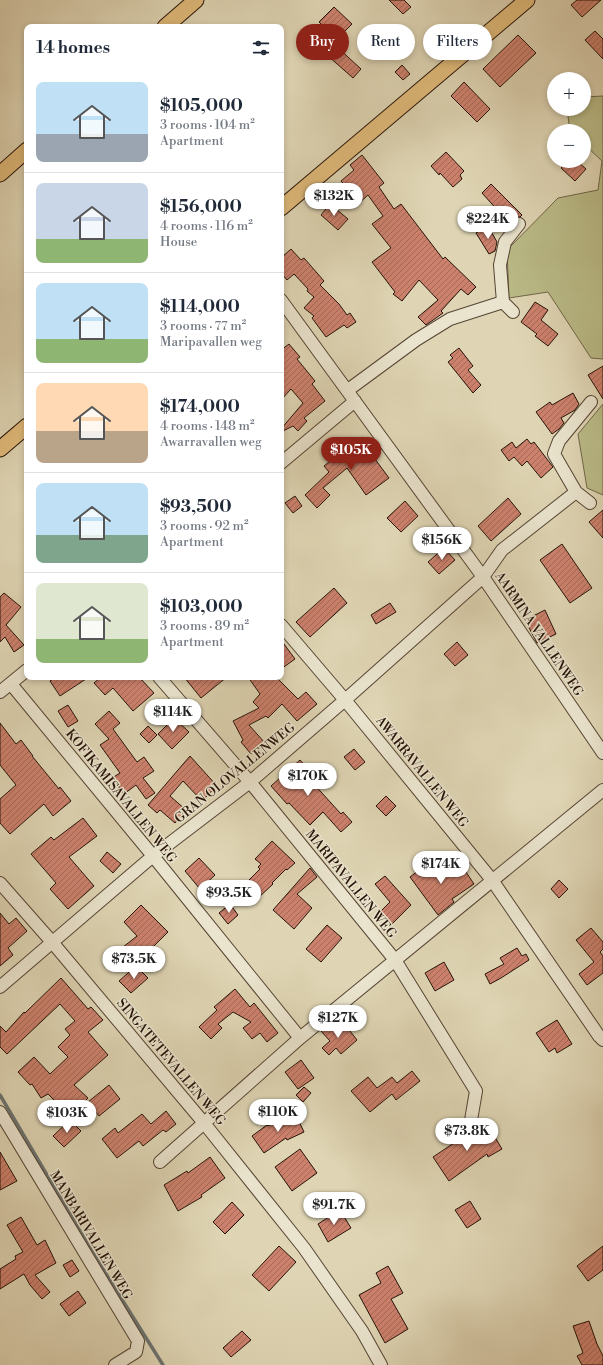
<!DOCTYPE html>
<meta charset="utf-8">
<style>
body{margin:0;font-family:"Libre Bodoni",serif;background:#f6f6f7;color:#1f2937;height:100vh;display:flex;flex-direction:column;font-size:15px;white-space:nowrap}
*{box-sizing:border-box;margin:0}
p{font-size:13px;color:#747a83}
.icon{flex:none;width:22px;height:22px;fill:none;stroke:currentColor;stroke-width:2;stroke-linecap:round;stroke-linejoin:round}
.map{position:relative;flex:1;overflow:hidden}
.sheet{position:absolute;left:24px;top:24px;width:260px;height:656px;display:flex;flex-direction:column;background:#fff;border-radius:8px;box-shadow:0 2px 6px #0003}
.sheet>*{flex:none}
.guide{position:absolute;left:296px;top:24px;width:247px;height:36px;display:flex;gap:8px}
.tools{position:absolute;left:547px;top:72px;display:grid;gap:8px}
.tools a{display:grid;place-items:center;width:44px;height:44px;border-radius:50%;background:#fff;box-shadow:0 2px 6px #0003;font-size:20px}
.price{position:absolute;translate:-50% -34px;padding:0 9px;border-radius:14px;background:#fff;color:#222;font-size:13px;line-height:26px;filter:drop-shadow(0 1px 2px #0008)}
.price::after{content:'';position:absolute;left:50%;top:24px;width:12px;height:9px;margin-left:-6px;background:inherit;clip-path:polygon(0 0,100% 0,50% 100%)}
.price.selected{background:#8f2418;color:#fff}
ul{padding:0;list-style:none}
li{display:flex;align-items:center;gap:12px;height:100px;padding:0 12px}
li+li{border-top:1px solid #e0e1e3}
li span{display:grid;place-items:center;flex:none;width:112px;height:80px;border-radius:8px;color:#555}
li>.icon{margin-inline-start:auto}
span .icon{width:48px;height:48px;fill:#fffc;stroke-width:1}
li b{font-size:17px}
h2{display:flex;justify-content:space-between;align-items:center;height:48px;padding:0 12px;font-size:17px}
.chip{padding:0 14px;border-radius:18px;background:#fff;box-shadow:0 2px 6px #0003;font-size:14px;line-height:36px}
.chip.selected{background:#8f2418;color:#fff}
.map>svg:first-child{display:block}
.green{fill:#babb88;stroke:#706748}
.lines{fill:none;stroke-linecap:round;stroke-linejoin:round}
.stream{stroke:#6c7472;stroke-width:3.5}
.building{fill:url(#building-hatch);stroke:#271308}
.minor-casing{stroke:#543;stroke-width:14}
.major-casing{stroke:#271308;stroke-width:17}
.minor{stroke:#eae4ce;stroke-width:12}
.major{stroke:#e0ba7a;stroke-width:15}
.labels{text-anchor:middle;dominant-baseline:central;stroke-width:3;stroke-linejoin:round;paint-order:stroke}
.street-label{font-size:13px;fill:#271308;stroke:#eae4ce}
</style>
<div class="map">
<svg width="603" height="1365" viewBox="0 0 603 1365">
<defs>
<pattern id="building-hatch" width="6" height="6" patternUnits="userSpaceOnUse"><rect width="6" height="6" fill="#cc816d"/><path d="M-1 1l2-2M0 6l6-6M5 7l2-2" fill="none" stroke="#a66858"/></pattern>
</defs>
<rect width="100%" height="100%" fill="#dfd5b4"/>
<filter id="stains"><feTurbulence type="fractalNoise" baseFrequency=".005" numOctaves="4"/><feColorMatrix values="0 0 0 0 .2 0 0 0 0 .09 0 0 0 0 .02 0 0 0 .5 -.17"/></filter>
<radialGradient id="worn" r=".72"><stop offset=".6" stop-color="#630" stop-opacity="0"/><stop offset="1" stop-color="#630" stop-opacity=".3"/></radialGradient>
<path class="green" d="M603 96V359L591 358 548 292 509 298 507 250 558 198 598 190 602 161 584 144V131H570L567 109H584V97Z
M603 404V495L587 488 578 434Z"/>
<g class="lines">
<path class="stream" d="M0 1095 91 1250 163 1365"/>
</g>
<path class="building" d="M389 0H404L411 7 403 14Z
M577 0H601L582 17 571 5Z
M334 7 352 24 337 39 319 22Z
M595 31 603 39V59L585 40Z
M518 35 536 53 500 87 483 69Z
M336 46 361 69 353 78 328 56Z
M402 65 410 74 403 80 395 72Z
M464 82 490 109 477 122 451 96Z
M446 152 464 171 460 175 462 179 453 187 440 173 439 175 431 166Z
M362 155 384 183 379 187 394 209 401 204 443 259 445 257 476 287 468 295 461 289 441 311 443 313 426 325 418 317 438 300 419 280 402 301 393 294 395 292 372 262 391 248 372 224 383 216 368 195 359 203 341 181 354 170 350 165Z
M568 161H577L586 169 575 181 561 168Z
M491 184 522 215 520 217H516L510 224 482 193Z
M330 204 348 219 338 230 321 215Z
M488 226 497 242 495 251 489 254 476 233Z
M291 249 301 260 304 258 324 281 320 285 339 304 347 315 350 313 356 322 347 328 344 325 326 337 312 318 314 316 304 308 314 297 307 291 308 289 294 274 287 280 281 273V258Z
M535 302 548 310 541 320 558 334 548 346 535 336 537 334 521 322Z
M289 344 300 357 297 359 315 381 312 384 325 401 304 418 307 421 298 431 293 426 281 432V429L303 403 291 389 281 400V350Z
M459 348 473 366 468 370 481 385 473 393 448 362 453 358 450 355Z
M603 366V399L588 375Z
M573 393 579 404 575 410 561 418 564 423 559 429 552 434 536 412 550 402 552 405Z
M363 437 371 450 369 451 389 478 366 495 347 468 323 488 330 495 317 508 305 495 329 472 324 466 346 448Z
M527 439 531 444 534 442 553 467 541 478 527 461 522 466 514 457 509 461 501 450 512 442 516 448Z
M295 496 302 506 293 513 285 503Z
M508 498 521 514 491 541 478 526Z
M405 501 418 516 401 532 387 518Z
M603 510V538L589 522Z
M562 544 592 588 570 603 540 560Z
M444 548 455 560 439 574 428 562Z
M334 588 347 603 310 637 296 622Z
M4 593 21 607 6 625 24 645 14 652 5 637 0 642V597Z
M390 603 396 612 376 624 371 615Z
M545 610 556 634 537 643 525 620Z
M281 640 295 659 281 669Z
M457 642 468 655 455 666 444 654Z
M55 677H89L60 696 50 681Z
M101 677H139L154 693 133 711 113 688 105 695 94 683Z
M184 677H227L201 698Z
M248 677H276L298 699 306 692 317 704 297 721 282 704 268 718 266 716 249 725 265 743 251 754 241 742 243 740 233 721 259 708 253 702 260 694Z
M68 705 78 721 68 727 58 711Z
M109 711 120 723 113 729 137 762 144 757 154 771 143 778 155 793 146 799 136 785 124 794 112 778 120 773 100 745 109 739 95 724Z
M174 718 189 732 172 749 158 734Z
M0 723 16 744 21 740 33 756H32L59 789 60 787 71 801 53 816 44 804 10 834 0 823V799L16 785 0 765Z
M148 726 157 735 149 743 140 734Z
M354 749 365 762 355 770 344 757Z
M190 756 217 786 202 801 183 781 170 796 186 810 175 823 160 810 157 813 148 805Z
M300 760 316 778 312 782 341 814 343 812 352 822 341 832 323 812 310 825 289 803 287 804 271 786Z
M386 796 396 806 386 816 376 806Z
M83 818 97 836 69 857 94 886 68 909 50 889 56 883 31 854 51 837 54 840Z
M272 841 295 863 287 870 286 869 272 883 273 884 258 898 245 884 260 869 258 867 261 864 255 859Z
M107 852 121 864 113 873 100 861Z
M199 858 215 875 200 889 185 871Z
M432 860 443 874 460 863 474 884 452 899 454 902 438 915 410 877Z
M310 868 317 877 297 894 312 908 294 929 273 910Z
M385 876 411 905 391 925 379 913 390 902 375 884Z
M559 880 568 889 559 898 551 889Z
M230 904 238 915 228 924 219 913Z
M141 905 168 932 150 950 147 947 128 963 118 951 137 936 124 922Z
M0 913 9 924 16 918 27 931 8 948 13 955 0 966Z
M327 925 342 938 321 962 306 949Z
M591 928 603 942V949L600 952 603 956V973L587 985 579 974 594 962 576 940Z
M517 948 522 956 526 954 529 960 501 978 490 984 485 974 504 964 500 958Z
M444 962 454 980 435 991 425 973Z
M136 966 148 978 131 993 119 981Z
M61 978 88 1009 91 1007 103 1020 88 1032 108 1055 74 1085 88 1098 70 1116 48 1094 41 1098 32 1084 30 1085 18 1072 34 1057 50 1074 68 1057 58 1047 70 1035 65 1029 75 1021 60 1004 7 1054 0 1047V1026L6 1032 24 1012 25 1013Z
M235 989 250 1007 254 1003 278 1033 267 1042 260 1033 252 1039 243 1028 251 1022 233 1012 218 1024 222 1028 211 1039 199 1027 217 1010 214 1007Z
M557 1020 572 1044 557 1053 555 1048 549 1052 536 1033Z
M341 1023 344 1028 346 1026 357 1040 341 1054 336 1048 329 1055 322 1048 330 1041 321 1031 328 1025 332 1030Z
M301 1060 314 1078 298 1089 285 1072Z
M412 1071 420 1081 396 1100 392 1094 370 1112 351 1091 368 1077 377 1088 392 1077 397 1083Z
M109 1085 120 1099 99 1116 88 1102Z
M304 1087 311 1093 303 1102 296 1095Z
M166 1111 176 1124 166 1132 163 1130 143 1146 139 1141 117 1158 102 1139 115 1128 118 1133 142 1114 151 1124Z
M295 1113 304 1132 287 1140 286 1138 264 1153 252 1136 267 1125 268 1126Z
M70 1120 81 1131 64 1147 53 1136Z
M486 1122 502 1149 488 1157 487 1154 449 1181 433 1157 463 1137 467 1139H472L475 1136 477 1129Z
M300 1149 317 1173 292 1191 275 1167Z
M0 1152 17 1181 0 1190Z
M210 1157 225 1178 201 1195 202 1197 178 1211 164 1185 187 1171 188 1173Z
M470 1201 481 1219 467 1228 455 1210Z
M232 1202 244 1215 225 1234 213 1222Z
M340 1210 351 1228 328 1242 318 1224Z
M21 1217 37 1245 45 1240 56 1263 35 1275 50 1292 42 1299 30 1285 24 1274 0 1289V1269L16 1259 15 1256 23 1252 7 1225Z
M279 1246 296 1262 269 1291 252 1275Z
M603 1246V1270L588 1281 577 1266Z
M72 1260 79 1271 70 1277 63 1265Z
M388 1266 403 1293 391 1299 408 1329 385 1343 359 1295 381 1283 376 1273Z
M78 1291 86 1303 69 1316 60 1304Z
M589 1321 597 1344 603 1356V1365H582L577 1356 583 1353 573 1326Z
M242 1331 251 1340 231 1357 223 1348Z"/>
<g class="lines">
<defs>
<path id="minor" d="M281 300 483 577 603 753
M503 302 500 265 505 242 519 224
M348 390 416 340 450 319 503 302 513 312
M281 463 355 401
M576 492 554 454 559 441 591 402
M281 625 345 700 492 880 599 1036 603 1040
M159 677 250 782 395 960 476 1091 469 1132
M11 684 153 856 300 1038
M0 692 27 670
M0 883 52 942 204 1123 304 1248 362 1331 381 1365
M0 987 153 856 250 782 345 700 483 577 502 550 576 492 590 503
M0 1112 138 1341 136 1352 115 1365
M160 1162 300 1038 603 790"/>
<path id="major" d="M165 27 196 0
M0 174 27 150
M281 208 527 0
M0 449 27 426"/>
</defs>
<use href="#minor" class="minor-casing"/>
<use href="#major" class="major-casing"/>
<use href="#minor" class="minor"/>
<use href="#major" class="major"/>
</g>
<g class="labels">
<g class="street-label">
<text transform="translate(539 634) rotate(56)">AARMINA VALLENWEG</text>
<text transform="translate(422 772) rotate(51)">AWARRAVALLEN WEG</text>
<text transform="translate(235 773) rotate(-39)">GRAN OLOVALLENWEG</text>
<text transform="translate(121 796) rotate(51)">KOFIKAMISAVALLEN WEG</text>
<text transform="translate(351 884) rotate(51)">MARIPAVALLEN WEG</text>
<text transform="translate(171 1062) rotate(50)">SINGATETEVALLEN WEG</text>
<text transform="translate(91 1235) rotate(59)">MANBARIVALLEN WEG</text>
</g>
</g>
<rect width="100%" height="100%" filter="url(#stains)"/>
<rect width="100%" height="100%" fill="url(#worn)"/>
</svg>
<div class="tools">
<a>+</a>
<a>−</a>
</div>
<b class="price" style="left:334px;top:217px">$132K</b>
<b class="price" style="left:488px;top:240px">$224K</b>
<b class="price selected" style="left:351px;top:471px">$105K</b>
<b class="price" style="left:442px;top:561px">$156K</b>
<b class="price" style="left:173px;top:733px">$114K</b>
<b class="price" style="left:308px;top:797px">$170K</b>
<b class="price" style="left:441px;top:885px">$174K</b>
<b class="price" style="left:229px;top:914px">$93.5K</b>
<b class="price" style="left:134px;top:980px">$73.5K</b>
<b class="price" style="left:338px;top:1039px">$127K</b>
<b class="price" style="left:278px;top:1133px">$110K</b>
<b class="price" style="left:67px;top:1134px">$103K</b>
<b class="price" style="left:467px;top:1152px">$73.8K</b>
<b class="price" style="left:334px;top:1226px">$91.7K</b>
<div class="guide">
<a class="chip selected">Buy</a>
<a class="chip">Rent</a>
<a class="chip">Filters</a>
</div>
<section class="sheet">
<h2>14 homes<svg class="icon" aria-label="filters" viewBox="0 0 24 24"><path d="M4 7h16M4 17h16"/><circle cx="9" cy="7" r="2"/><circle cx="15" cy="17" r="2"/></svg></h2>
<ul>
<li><span style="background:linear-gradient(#bfe0f5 65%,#9aa5b1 0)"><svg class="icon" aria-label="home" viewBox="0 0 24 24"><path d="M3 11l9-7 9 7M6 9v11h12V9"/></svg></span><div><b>$105,000</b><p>3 rooms · 104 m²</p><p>Apartment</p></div></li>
<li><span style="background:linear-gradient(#c9d6e8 70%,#8fb573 0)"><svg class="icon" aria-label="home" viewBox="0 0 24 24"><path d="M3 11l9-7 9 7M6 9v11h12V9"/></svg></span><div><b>$156,000</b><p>4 rooms · 116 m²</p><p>House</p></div></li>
<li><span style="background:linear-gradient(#bfe0f5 70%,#8fb573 0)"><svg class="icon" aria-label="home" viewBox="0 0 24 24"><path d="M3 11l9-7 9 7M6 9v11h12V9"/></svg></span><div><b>$114,000</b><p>3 rooms · 77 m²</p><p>Maripavallen weg</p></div></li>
<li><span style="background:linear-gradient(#ffd9b3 60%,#b9a48a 0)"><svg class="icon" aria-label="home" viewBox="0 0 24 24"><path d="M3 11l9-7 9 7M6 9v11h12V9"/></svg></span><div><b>$174,000</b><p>4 rooms · 148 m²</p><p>Awarravallen weg</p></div></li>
<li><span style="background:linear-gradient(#bfe0f5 65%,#7fa58c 0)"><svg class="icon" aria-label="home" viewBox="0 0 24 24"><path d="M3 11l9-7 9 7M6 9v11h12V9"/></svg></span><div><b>$93,500</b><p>3 rooms · 92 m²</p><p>Apartment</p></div></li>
<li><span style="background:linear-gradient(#dfe7d0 70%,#8fb573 0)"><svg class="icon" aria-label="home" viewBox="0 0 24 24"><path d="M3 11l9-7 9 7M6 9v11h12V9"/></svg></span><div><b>$103,000</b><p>3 rooms · 89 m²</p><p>Apartment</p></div></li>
</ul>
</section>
</div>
